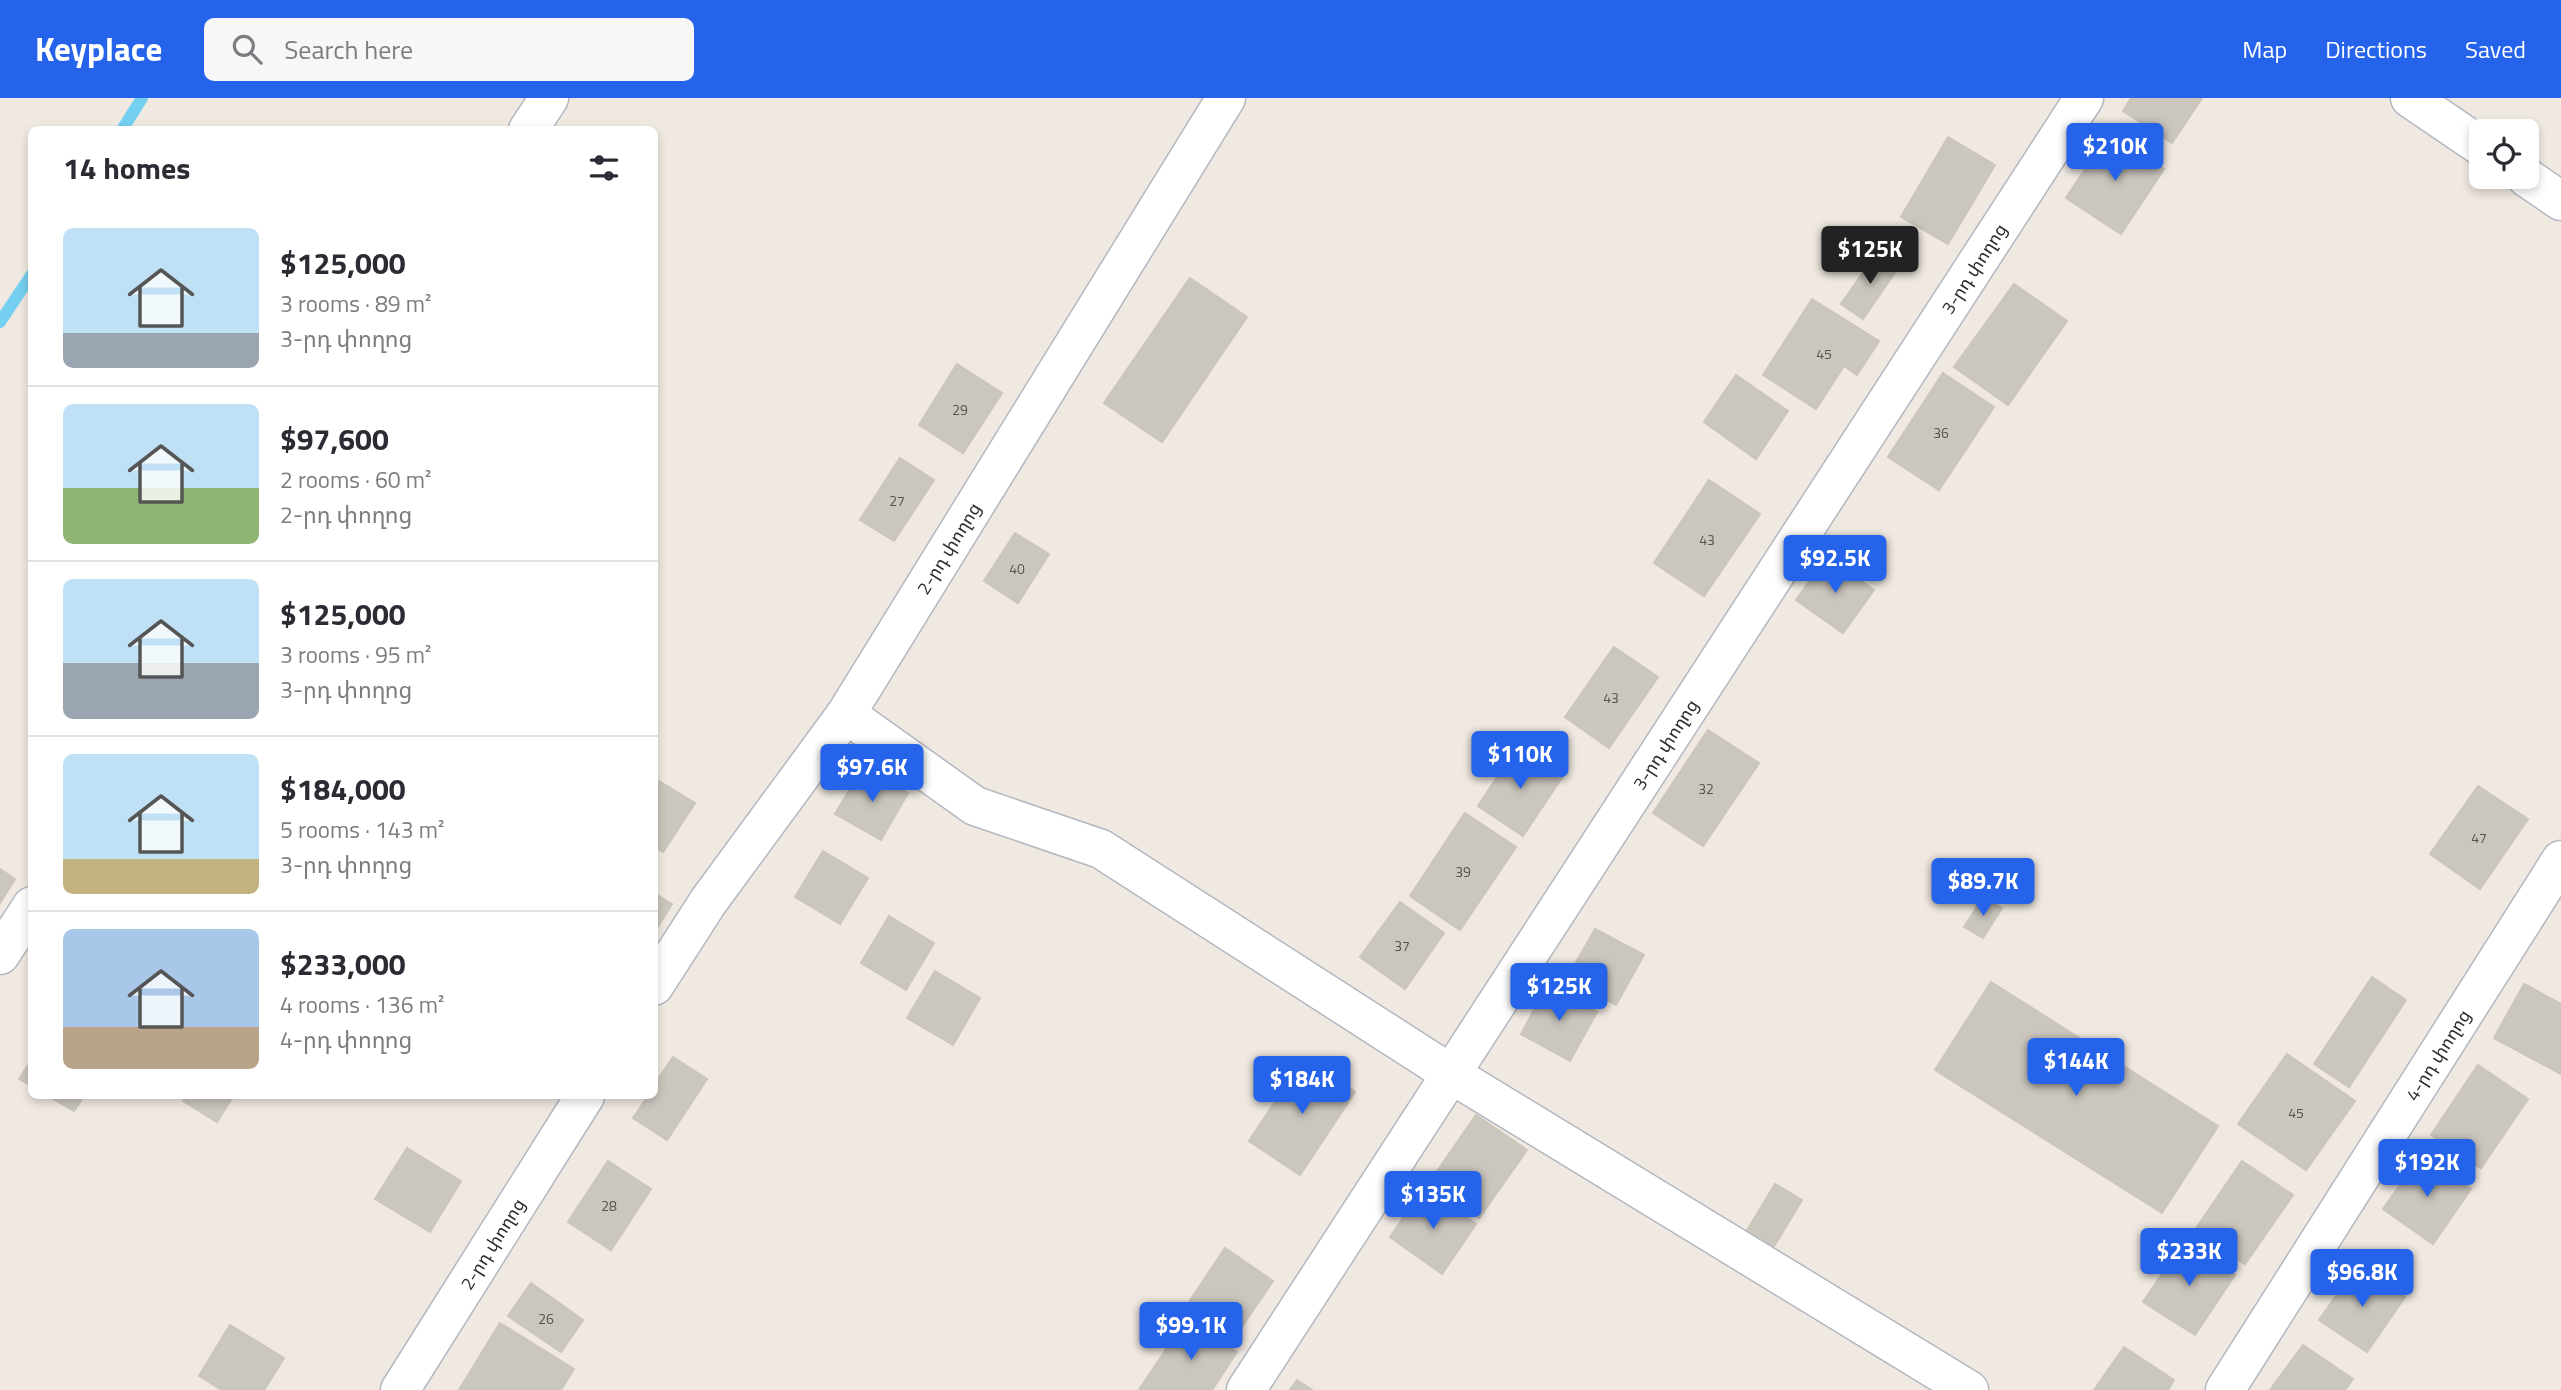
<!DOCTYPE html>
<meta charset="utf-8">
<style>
body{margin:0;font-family:"Titillium Web","Noto Sans Armenian",sans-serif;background:#f7f7f7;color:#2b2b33;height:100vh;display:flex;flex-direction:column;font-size:26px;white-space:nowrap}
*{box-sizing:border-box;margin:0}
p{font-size:23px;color:#7c7c81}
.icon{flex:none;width:38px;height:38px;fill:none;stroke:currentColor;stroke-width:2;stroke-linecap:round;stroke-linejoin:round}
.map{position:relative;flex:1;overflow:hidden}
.sheet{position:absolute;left:28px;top:28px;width:630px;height:973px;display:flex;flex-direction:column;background:#fff;border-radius:10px;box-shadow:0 4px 10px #0003}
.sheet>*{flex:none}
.tools{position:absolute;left:2469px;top:21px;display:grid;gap:14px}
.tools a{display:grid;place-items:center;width:70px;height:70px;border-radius:10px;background:#fff;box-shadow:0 4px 10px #0003;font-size:35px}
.price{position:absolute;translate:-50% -60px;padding:0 16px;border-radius:7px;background:#2563eb;color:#fff;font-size:23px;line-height:46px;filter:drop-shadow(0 2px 4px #0008)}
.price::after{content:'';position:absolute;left:50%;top:42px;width:21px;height:16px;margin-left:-10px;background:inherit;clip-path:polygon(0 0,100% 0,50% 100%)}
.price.selected{background:#222;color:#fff}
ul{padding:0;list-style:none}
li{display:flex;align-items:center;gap:21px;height:175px;padding:0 35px}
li+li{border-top:2px solid #e1e1e2}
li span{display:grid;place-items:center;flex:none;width:196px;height:140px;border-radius:10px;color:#555}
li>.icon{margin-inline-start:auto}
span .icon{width:84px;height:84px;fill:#fffc;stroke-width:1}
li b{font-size:30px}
h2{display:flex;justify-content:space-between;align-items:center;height:84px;padding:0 35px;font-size:30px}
header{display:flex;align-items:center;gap:42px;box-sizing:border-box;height:98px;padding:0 35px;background:#2563eb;color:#fff}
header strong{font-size:33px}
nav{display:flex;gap:38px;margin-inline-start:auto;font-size:24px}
.search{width:490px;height:63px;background:#f7f7f7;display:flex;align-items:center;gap:18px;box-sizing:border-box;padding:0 24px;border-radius:10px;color:#7c7c81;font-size:26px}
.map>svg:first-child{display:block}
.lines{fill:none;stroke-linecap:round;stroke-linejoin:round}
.stream{stroke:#75cff0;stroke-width:12}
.building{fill:#cbc7bf;stroke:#cbc5ba;stroke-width:2}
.minor-casing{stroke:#b4b7c1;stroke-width:41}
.minor{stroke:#fff;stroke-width:38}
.labels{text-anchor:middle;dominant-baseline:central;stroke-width:6;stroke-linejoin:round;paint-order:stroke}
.number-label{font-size:14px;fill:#555452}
.street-label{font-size:18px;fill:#2e2e2e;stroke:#fff}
</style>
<header>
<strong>Keyplace</strong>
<div class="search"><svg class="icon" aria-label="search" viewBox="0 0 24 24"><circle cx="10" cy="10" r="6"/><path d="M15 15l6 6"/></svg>Search here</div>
<nav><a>Map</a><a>Directions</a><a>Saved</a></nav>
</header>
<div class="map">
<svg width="2561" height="1292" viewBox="0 0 2561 1292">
<rect width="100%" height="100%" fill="#efe9e1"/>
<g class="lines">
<path class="stream" d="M122 32 142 0
M0 224 32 176"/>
</g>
<path class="building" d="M2131 0H2202L2172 45 2123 13Z
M2109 35 2164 71 2121 136 2066 100Z
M1948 39 1995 67 1948 146 1901 119Z
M1877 155 1898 170 1863 221 1841 206Z
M1190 180 1247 219 1162 344 1104 305Z
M2014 186 2067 223 2008 307 1954 269Z
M1812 201 1879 243 1857 277 1844 268 1816 311 1763 277Z
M957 266 1002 295 963 355 919 327Z
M1943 275 1994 309 1939 392 1888 359Z
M1736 277 1788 313 1756 361 1704 324Z
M900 360 934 382 894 443 860 422Z
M1709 382 1760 416 1704 498 1654 465Z
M1015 435 1049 456 1018 505 984 483Z
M1827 459 1874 492 1843 535 1796 502Z
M1614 549 1658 579 1609 650 1565 619Z
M1708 632 1759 665 1703 748 1653 715Z
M1517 649 1563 678 1523 738 1478 708Z
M863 669 908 695 881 742 835 716Z
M654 680 695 705 663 754 654 748Z
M2478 688 2528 721 2480 791 2430 756Z
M1465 715 1516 749 1460 832 1410 798Z
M823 753 868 780 840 826 795 799Z
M0 771 15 781 0 805Z
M654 795 672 806 654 835Z
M1983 799 2002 810 1983 840 1964 829Z
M1400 804 1444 835 1405 891 1360 859Z
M889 818 934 845 906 892 861 865Z
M1595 831 1644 857 1616 907 1567 880Z
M935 873 980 900 953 947 907 920Z
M2372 879 2406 902 2349 989 2314 966Z
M1991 884 2218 1028 2162 1115 1935 972Z
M1548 886 1597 914 1570 963 1521 936Z
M2524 886 2561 906V976L2494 940Z
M2287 956 2355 1003 2306 1072 2238 1026Z
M673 959 707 981 667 1042 633 1020 648 998H654V987Z
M1304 960 1355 994 1300 1077 1249 1043Z
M32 961V988L19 981Z
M2478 967 2528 1001 2481 1070 2431 1037Z
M48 998H84L74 1013Z
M186 998H233L217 1024 183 1003Z
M1476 1017 1527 1052 1479 1120 1429 1085Z
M407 1050 461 1083 430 1134 375 1101Z
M2421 1057 2471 1091 2433 1146 2383 1111Z
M608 1063 651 1091 611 1152 568 1124Z
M2242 1063 2293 1097 2245 1166 2195 1132Z
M1775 1086 1802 1102 1770 1155 1743 1139Z
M1424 1090 1476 1126 1442 1176 1390 1139Z
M2184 1143 2235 1177 2195 1237 2143 1204Z
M1225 1150 1273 1183 1237 1236 1189 1204Z
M2358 1167 2405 1199 2367 1254 2319 1222Z
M531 1185 583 1222 561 1254 508 1218Z
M1187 1220 1237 1254 1212 1292H1139Z
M500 1225 574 1271 561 1292H459Z
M230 1227 284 1260 264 1292H222L199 1278Z
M2303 1247 2353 1281 2345 1292H2270Z
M2124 1249 2174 1282 2168 1292H2094Z
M1297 1282 1312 1292H1290Z"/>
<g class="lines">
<defs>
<g id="minor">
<path d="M2410 0 2482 49"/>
<path d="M528 32 549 0"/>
<path d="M2526 79 2561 103"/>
<path d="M846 616 975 708 1101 751 1451 976 1969 1292"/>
<path d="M0 857 32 808"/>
<path id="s1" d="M654 888 708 804 846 616 1226 0"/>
<path id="s2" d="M400 1292 585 998"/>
<path id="s3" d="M1246 1292 2084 0"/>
<path id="s4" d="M2225 1292 2561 762"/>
</g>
</defs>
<use href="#minor" class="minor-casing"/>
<use href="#minor" class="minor"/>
</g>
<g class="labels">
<g class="number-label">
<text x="1824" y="255">45</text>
<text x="960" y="311">29</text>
<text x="1941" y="334">36</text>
<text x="897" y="402">27</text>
<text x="1707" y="441">43</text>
<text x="1017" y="470">40</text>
<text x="1611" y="599">43</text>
<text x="1706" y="690">32</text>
<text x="2479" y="739">47</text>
<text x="1463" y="773">39</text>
<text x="1402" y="847">37</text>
<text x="2296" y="1014">45</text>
<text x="609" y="1107">28</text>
<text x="546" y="1220">26</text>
</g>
<g class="street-label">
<text stroke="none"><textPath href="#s3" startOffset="1337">3-րդ փողոց</textPath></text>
<text stroke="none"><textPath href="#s1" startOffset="528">2-րդ փողոց</textPath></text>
<text stroke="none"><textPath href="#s3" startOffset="770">3-րդ փողոց</textPath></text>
<text stroke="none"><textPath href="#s4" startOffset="397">4-րդ փողոց</textPath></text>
<text stroke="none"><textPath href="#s2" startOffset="173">2-րդ փողոց</textPath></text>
</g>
</g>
</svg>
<div class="tools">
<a><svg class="icon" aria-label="locate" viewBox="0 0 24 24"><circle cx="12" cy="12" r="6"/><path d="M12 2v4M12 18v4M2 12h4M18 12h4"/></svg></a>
</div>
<b class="price" style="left:2115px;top:85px">$210K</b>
<b class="price selected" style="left:1870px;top:188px">$125K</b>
<b class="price" style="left:1835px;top:497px">$92.5K</b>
<b class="price" style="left:1520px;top:693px">$110K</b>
<b class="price" style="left:872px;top:706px">$97.6K</b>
<b class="price" style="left:1983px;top:820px">$89.7K</b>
<b class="price" style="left:1559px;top:925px">$125K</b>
<b class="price" style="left:2076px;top:1000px">$144K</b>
<b class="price" style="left:1302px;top:1018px">$184K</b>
<b class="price" style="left:2427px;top:1101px">$192K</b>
<b class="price" style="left:1433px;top:1133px">$135K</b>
<b class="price" style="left:2189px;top:1190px">$233K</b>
<b class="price" style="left:2362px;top:1211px">$96.8K</b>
<b class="price" style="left:1191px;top:1264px">$99.1K</b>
<section class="sheet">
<h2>14 homes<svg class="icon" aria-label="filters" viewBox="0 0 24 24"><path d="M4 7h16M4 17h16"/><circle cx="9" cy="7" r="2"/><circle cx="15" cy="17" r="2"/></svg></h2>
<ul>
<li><span style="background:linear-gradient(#bfe0f5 75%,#9aa5b1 0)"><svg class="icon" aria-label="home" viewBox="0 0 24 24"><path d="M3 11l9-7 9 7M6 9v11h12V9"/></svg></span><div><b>$125,000</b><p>3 rooms · 89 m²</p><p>3-րդ փողոց</p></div></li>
<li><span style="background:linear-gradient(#bfe0f5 60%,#8fb573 0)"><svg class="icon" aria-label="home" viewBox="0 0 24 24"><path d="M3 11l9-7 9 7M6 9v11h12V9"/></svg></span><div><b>$97,600</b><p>2 rooms · 60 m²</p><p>2-րդ փողոց</p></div></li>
<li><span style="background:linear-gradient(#bfe0f5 60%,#9aa5b1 0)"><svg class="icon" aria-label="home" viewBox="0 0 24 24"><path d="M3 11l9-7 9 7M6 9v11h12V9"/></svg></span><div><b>$125,000</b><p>3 rooms · 95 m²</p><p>3-րդ փողոց</p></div></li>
<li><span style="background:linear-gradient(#bfe0f5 75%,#c2b280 0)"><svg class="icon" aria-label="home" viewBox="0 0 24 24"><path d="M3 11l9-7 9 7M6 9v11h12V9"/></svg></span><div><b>$184,000</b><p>5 rooms · 143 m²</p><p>3-րդ փողոց</p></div></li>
<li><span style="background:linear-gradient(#a9c7e8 70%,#b9a48a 0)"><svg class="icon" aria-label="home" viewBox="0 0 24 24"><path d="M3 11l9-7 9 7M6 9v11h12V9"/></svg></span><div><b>$233,000</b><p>4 rooms · 136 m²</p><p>4-րդ փողոց</p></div></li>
</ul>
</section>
</div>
